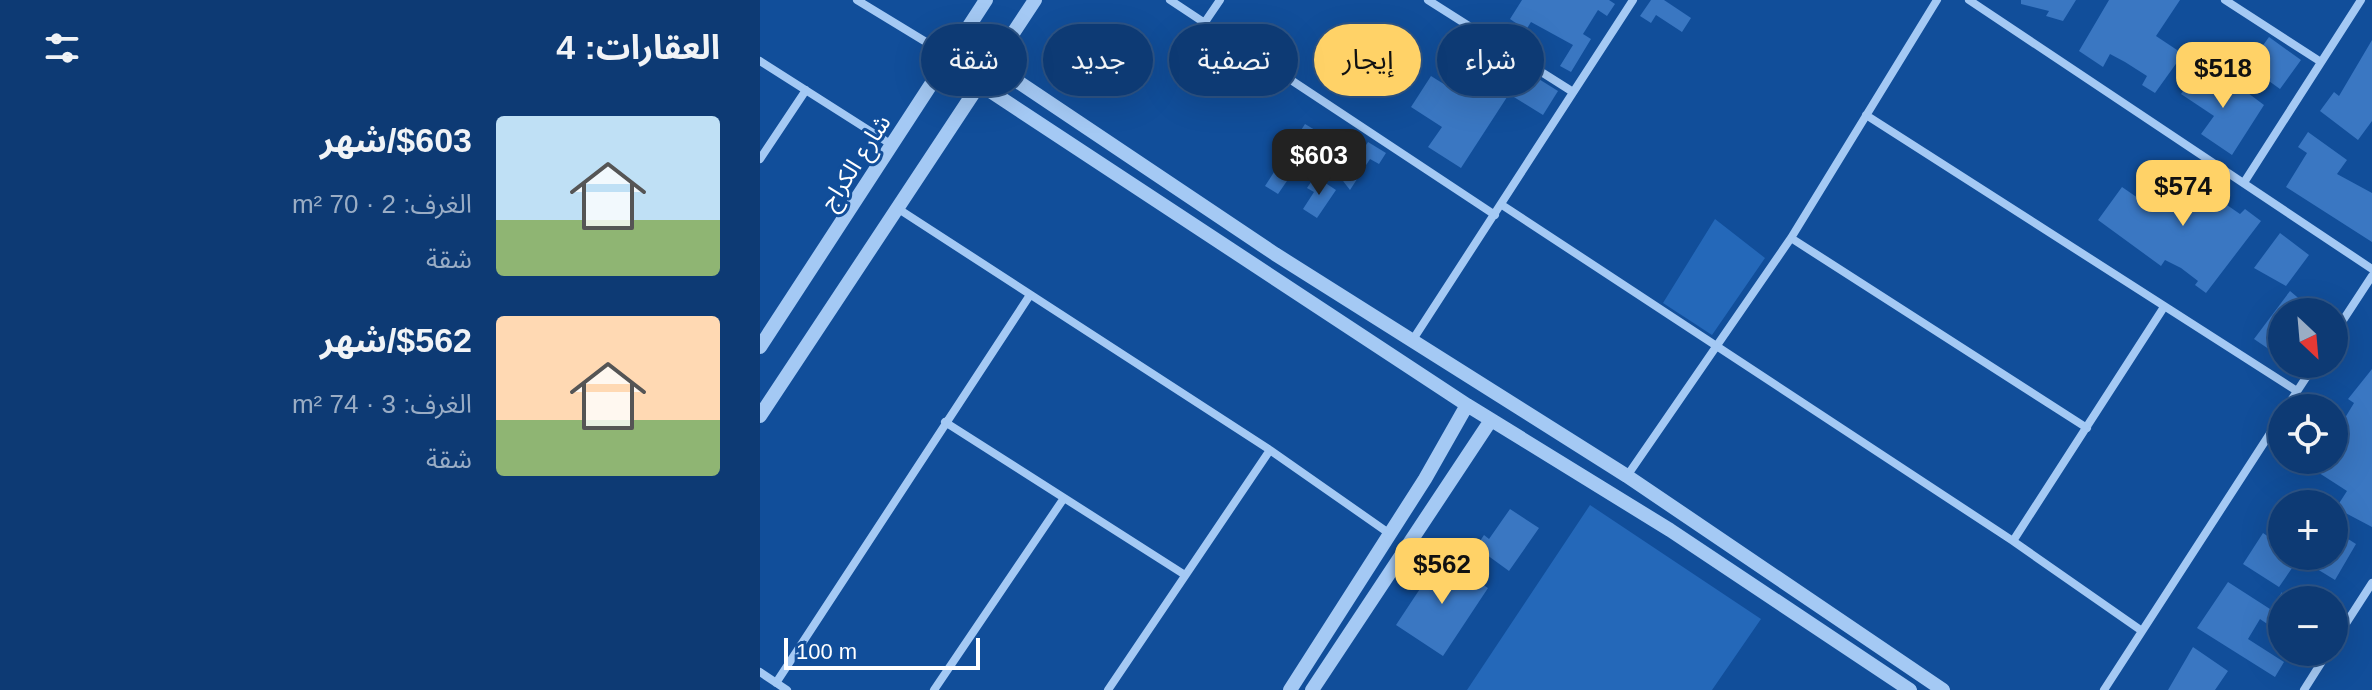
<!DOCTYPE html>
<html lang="ar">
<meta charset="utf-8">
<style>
body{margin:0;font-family:Helvetica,"Noto Sans Arabic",sans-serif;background:#1b457c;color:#f1f3f6;direction:rtl;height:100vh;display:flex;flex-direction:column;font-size:30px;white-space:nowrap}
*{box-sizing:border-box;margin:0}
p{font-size:26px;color:#9aadc5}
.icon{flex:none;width:44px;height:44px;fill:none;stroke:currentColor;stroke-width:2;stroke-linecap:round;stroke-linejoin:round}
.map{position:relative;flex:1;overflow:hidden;direction:ltr}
.details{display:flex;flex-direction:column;background:#0d3a74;width:760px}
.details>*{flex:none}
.hud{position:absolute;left:24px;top:24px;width:760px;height:72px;direction:rtl;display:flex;gap:16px}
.needle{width:52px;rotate:154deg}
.fabs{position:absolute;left:1508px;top:298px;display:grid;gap:16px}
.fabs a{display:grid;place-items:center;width:80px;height:80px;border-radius:50%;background:#0d3a74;box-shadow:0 8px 32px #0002,0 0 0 2px #2d5486;font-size:40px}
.scale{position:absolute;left:24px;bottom:20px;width:196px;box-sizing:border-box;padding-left:8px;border:4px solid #fff;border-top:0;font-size:22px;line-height:28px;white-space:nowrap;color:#fff;-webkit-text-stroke:6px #114e9a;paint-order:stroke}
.price{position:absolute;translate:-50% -68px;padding:0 18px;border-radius:16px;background:#ffd267;color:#111;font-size:26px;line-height:52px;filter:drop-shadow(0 2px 4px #0008)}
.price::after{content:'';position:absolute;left:50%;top:48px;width:24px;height:18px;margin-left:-12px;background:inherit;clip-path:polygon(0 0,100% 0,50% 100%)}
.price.active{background:#222;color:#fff}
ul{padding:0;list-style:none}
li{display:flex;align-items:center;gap:24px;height:200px;padding:0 40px}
li span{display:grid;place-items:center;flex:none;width:224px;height:160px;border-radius:8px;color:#555}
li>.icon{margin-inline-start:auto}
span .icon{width:96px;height:96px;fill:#fffc;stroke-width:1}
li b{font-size:34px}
h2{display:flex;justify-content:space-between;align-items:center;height:96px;padding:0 40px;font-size:34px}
.chip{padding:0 28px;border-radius:36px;background:#0d3a74;box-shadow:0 8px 32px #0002,0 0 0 2px #2d5486;font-size:28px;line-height:72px}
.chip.active{background:#ffd267;color:#111}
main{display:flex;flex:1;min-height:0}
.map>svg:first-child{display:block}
.green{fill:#2468b9}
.building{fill:#3a77c2}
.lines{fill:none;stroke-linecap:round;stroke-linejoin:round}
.minor{stroke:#a4c9f4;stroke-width:8}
.tertiary{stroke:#a4c9f4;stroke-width:14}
.labels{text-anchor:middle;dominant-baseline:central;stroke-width:6;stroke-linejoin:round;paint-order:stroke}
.street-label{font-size:24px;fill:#fff;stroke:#114e9a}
</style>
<main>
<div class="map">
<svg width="1612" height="690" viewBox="0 0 1612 690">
<rect width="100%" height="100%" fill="#114e9a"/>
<path class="green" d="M955 219 1005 258 952 335 903 303Z
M830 505 1001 619 952 690H707Z"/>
<path class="building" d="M762 0H849L855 4 847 16 838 10 823 34 831 39 811 72 800 66 813 45 771 22 766 30 750 19Z
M891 0H904L931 18 922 32 896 15 891 23 880 16Z
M1261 0H1316L1303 21 1286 16 1289 11 1261 4Z
M1349 0H1420L1396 36 1423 54 1395 93 1382 85 1387 76 1365 62 1350 54 1343 67 1319 51Z
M1509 37 1541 60 1520 89 1488 66Z
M1612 40V121L1598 140 1560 111 1574 92 1579 96Z
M716 46 729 55 722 64 757 86 766 71 798 91 783 115 749 94 701 168 668 147 682 127 651 107 671 76 687 86Z
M1439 68 1472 90 1476 84 1504 105 1472 155 1441 134 1454 116 1421 94Z
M545 124 560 133 518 194 505 186Z
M1548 132 1587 160 1577 174 1612 193V242L1526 187 1547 153 1538 147Z
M608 142 626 153 619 164 610 159 590 190 573 168 585 151 597 159Z
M1422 167 1450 188 1448 192 1480 214 1485 209 1501 221 1446 293 1435 285 1438 281 1421 268 1405 260 1401 266 1338 220 1362 187 1394 209Z
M555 176 576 190 557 218 543 209 554 192 547 188Z
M1520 233 1549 255 1526 286 1494 268Z
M1530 291 1555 312H1522V358L1494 339Z
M1612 369V527L1576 508 1587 491 1556 471 1563 460H1574V436L1594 403 1588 399Z
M750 509 779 528 749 571 716 547 724 535 729 539Z
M1574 530 1596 544 1575 580 1539 558 1519 587 1483 564 1503 533 1522 546V556H1574Z
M681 557 728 588 683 656 636 625Z
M1468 582 1510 609 1522 592V634L1500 619 1488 639 1524 662 1515 677 1437 628Z
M1433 647 1468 671 1455 690H1408Z"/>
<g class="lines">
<path class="minor" d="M97 0 189 56
M410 0 735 215
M668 0 813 92
M1209 0 1612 269
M1465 0 1561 62
M445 22 460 0
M0 61 132 145
M1106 115 1537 391
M0 159 46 90
M1485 181 1601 0
M742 205 1253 541 1382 631
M137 208 510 450 630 534
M1031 238 1327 428
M1574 334 1612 276
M652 341 873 0
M1526 408 1555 364
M185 422 425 575
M867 476 1031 238 1177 0
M1253 541 1404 307
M1574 642 1612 583
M0 672 27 690
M16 683 270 295
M174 690 304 498
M348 690 510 450
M1344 690 1522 415
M1544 690 1568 652"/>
<path class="tertiary" d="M233 65 515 254 867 476 1183 690
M221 85 707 405 910 530 1150 690
M0 347 226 0
M0 416 275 0
M530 690 665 479 707 405
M552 690 731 420"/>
</g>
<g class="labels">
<g class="street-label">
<text transform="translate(95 162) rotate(-57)">شارع الكراج</text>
</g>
</g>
</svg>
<div class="fabs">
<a><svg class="needle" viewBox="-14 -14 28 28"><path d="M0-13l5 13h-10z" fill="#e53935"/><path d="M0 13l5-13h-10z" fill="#9aadc5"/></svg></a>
<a><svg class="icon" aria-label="locate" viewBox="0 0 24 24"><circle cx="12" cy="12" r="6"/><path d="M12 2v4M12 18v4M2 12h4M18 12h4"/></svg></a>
<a>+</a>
<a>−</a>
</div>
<div class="scale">100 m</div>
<b class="price" style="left:1463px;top:110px">$518</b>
<b class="price active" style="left:559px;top:197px">$603</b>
<b class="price" style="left:1423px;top:228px">$574</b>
<b class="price" style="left:682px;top:606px">$562</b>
<div class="hud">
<a class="chip">شراء</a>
<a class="chip active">إيجار</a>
<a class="chip">تصفية</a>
<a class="chip">جديد</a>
<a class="chip">شقة</a>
</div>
</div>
<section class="details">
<h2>العقارات: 4<svg class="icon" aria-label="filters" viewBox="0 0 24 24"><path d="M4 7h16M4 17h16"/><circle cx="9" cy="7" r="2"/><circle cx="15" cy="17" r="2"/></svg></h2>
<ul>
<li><span style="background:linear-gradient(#bfe0f5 65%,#8fb573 0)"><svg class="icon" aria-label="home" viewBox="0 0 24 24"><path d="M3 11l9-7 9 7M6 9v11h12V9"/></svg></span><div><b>$603/شهر</b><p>الغرف: 2 · 70 m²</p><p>شقة</p></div></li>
<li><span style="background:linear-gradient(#ffd9b3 65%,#8fb573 0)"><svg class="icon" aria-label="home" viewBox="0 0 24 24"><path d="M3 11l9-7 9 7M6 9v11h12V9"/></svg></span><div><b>$562/شهر</b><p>الغرف: 3 · 74 m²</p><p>شقة</p></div></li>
</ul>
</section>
</main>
